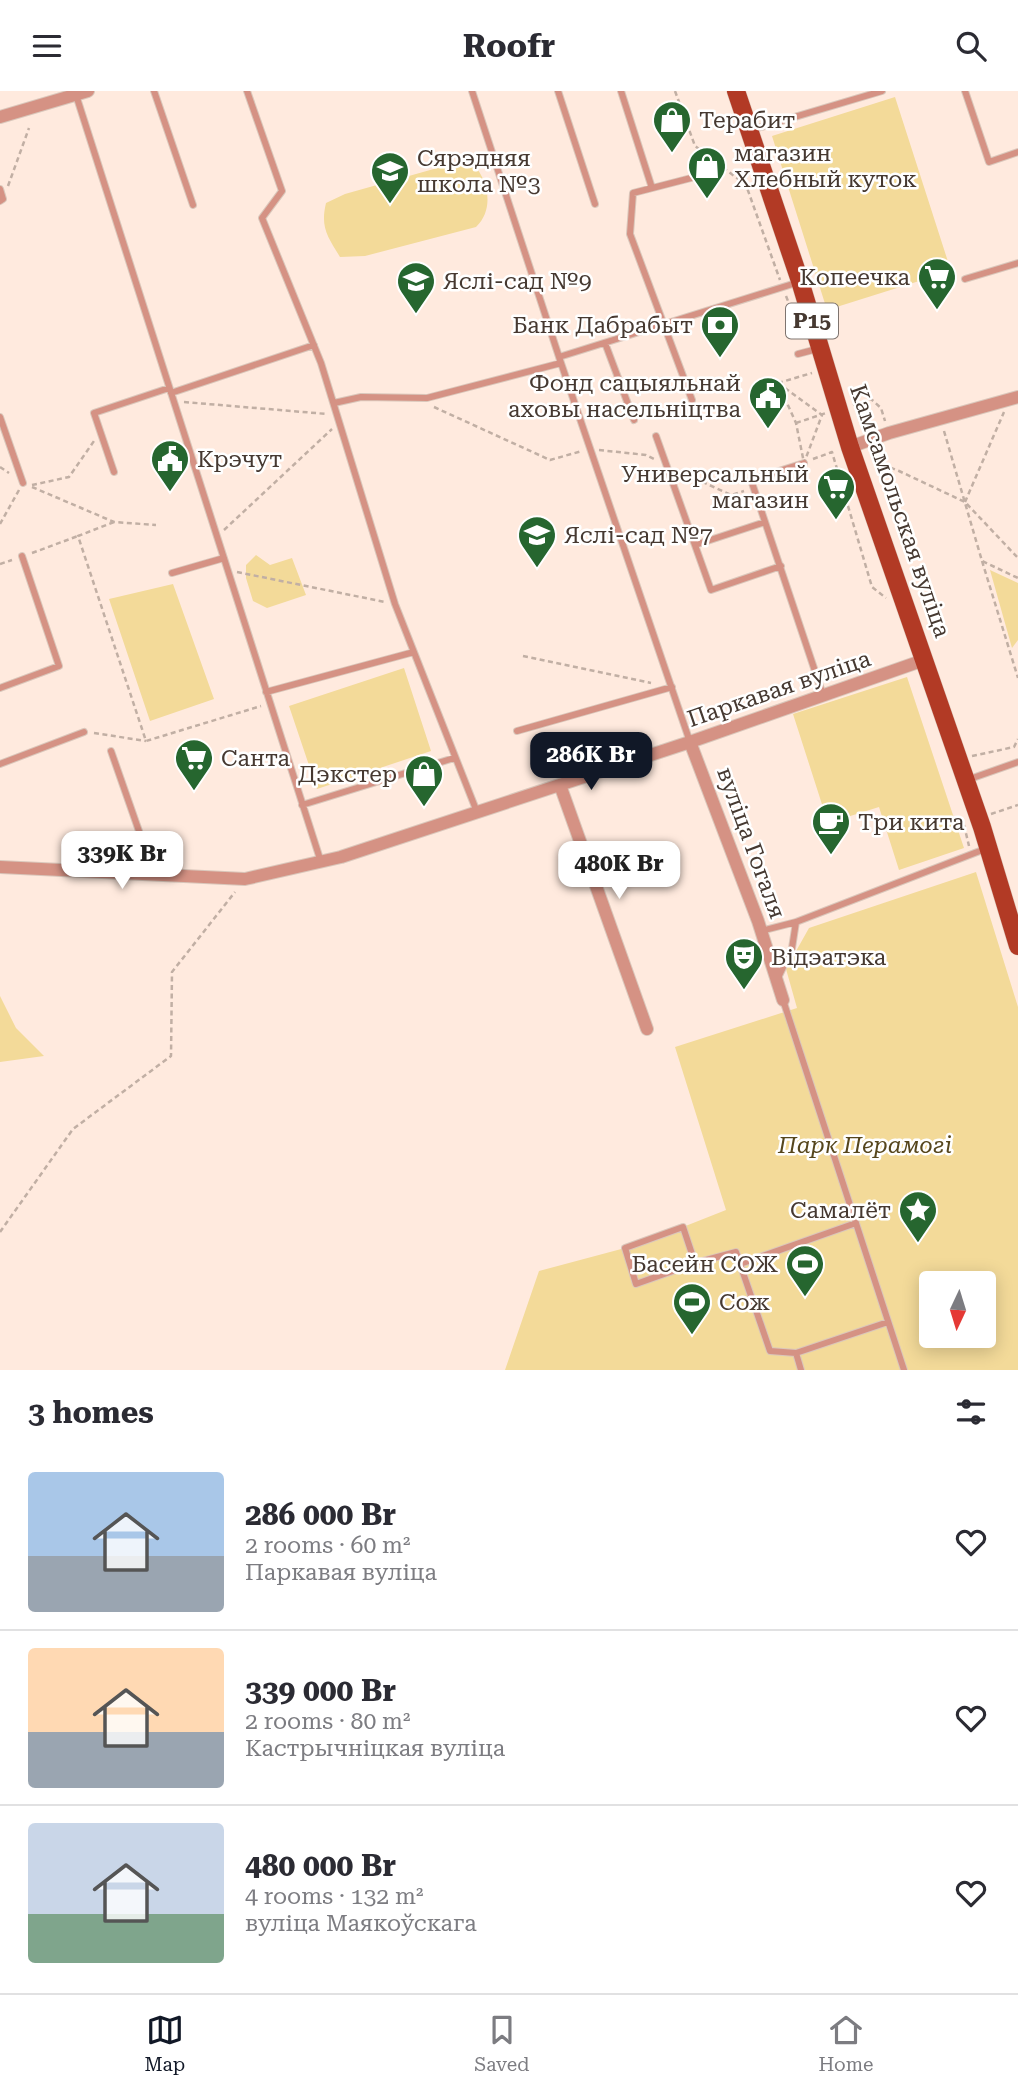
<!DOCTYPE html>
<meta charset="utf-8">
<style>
body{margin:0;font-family:"Roboto Serif",serif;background:#f2f2f3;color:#2b2b33;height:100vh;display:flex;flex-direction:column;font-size:26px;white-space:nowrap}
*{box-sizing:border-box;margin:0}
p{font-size:23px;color:#7c7c81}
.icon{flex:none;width:38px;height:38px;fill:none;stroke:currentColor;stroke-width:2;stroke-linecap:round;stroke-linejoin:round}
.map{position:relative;height:1279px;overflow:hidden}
.details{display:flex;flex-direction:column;background:#fff;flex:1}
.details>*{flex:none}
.needle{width:46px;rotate:184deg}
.tools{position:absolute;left:919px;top:1180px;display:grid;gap:14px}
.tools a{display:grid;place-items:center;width:77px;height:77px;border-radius:7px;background:#fff;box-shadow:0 4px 18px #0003;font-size:35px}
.price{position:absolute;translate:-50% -60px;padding:0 16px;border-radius:14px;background:#fff;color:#222;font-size:23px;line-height:46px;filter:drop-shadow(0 2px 4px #0008)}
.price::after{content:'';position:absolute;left:50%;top:42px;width:21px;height:16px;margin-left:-10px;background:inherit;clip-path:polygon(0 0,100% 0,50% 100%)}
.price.on{background:#111827;color:#fff}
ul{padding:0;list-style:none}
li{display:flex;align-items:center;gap:21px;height:175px;padding:0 28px}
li+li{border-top:2px solid #e1e1e2}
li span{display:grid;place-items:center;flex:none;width:196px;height:140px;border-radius:7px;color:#555}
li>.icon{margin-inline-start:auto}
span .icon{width:84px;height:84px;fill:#fffc;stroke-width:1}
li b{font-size:30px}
h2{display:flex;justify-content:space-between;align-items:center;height:84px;padding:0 28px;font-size:30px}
header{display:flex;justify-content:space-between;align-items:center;height:91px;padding:0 28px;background:#fff;font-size:32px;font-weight:700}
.menu{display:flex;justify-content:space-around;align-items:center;height:98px;border-top:2px solid #e1e1e2;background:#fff;font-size:19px;color:#7c7c81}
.menu a{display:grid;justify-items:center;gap:4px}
.menu .on{color:#111827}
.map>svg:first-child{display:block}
.green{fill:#f3da99;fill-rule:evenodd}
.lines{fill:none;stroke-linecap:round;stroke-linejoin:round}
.service-casing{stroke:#dac7bb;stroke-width:8}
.minor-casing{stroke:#dac7bb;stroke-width:14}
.primary-casing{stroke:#dac7bb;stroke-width:19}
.path{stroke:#c1afa4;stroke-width:2.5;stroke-dasharray:5 3.5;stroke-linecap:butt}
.service{stroke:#d59284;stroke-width:6}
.minor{stroke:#d59284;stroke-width:12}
.primary{stroke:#b23a25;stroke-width:18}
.labels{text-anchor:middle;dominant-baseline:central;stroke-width:5;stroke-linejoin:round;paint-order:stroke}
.shield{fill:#fff;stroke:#7e746f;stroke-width:2}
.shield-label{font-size:21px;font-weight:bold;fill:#463931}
.poi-label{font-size:23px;fill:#463931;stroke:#fff;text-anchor:start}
.street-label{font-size:23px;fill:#463931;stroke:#fff}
.park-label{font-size:23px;font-style:italic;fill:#56461c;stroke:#fff}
</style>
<header><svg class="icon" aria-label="menu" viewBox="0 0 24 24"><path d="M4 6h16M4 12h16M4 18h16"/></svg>Roofr<svg class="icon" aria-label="search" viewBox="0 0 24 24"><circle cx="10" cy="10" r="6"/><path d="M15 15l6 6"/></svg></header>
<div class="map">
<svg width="1018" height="1279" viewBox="0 0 1018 1279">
<rect width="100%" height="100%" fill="#ffeade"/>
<path class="green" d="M895 6 951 180 827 219 772 45Z
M455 72 474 74C489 91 494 119 476 136L365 165 340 166C328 146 320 137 326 112L345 103Z
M256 464 270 474 292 467 306 504 267 517 253 510 246 487V474Z
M990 479 1018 492V549L1012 557Z
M173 493 214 608 150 630 109 508Z
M404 577 431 660 317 698 289 615Z
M907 586 964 757 899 779 879 716 828 732 793 623Z
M976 781 1018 916V1279H505L539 1180 625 1157 683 1136 726 1119 675 956 797 917 786 878 809 837ZM931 1192H984V1244H931Z
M0 905 16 937 44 965 0 971Z"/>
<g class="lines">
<defs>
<path id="service" d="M154 0 193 114
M247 0 282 100 262 127 321 272 395 513 477 721
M472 0 561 272 690 651
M558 0 595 113
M621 0 652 97
M965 0 989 71 1018 61
M76 4 321 771
M751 39 882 0
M0 98 3 108 0 110
M965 188 1018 172
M605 252 634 329
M798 263 817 258
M559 266 799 191
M171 302 314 254
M692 309 630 143 633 102 695 86
M334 312 361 306 427 307 561 272
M0 326 23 392
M656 345 711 499 781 475
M804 372 751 389 823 604
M114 381 94 322 169 297
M695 454 765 431
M172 482 224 467
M0 597 59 575 22 465
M266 601 414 561
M517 640 672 596
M111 660 154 783
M0 673 84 641
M967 689 1018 671
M302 714 454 667
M761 840 796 831
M778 887 792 857 796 831 985 758
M783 909 904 1279
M695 1172 683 1136 625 1157 636 1193 695 1172 736 1161 740 1173 856 1132
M740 1173 770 1260 796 1262
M801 1279 796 1262 888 1231"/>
<path id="minor" d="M0 26 88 0
M850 356 889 342 1018 306
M690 651 758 830 783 909
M560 694 647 938
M0 776 245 788 341 766 690 651 924 569"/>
<path id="primary" d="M736 0 800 190 850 356 982 736 1018 855"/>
</defs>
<use href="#service" class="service-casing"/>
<use href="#minor" class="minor-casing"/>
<use href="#primary" class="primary-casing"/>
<path class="path" d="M675 0 695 55 746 94 780 189
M8 95 29 37
M786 205 795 228
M778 292 812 282
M778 292 822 324 804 372 796 332Z
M184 311 327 323
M853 314 871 308 881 317 885 330
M434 316 550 369 582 360
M796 332 826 322
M944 340 982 470 1018 487
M599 359 646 364 654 368
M874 361 876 371 899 380 965 411 1018 467
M813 368 832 361 872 496 886 507
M0 376 9 382
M679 380 731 404 744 400
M32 394 69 386 94 350
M32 396 114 431 156 434
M965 411 1004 321
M114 431 78 445 146 650 261 615
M0 433 19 399
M224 439 332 338
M32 462 78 445
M982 470 1018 587
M0 473 12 469
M237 481 385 511
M523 565 651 592
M94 642 146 650
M972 665 1014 656 1018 648
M991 723 1018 714
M964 734 969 755
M0 1141 73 1038 171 965 172 881 235 801"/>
<use href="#service" class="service"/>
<use href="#minor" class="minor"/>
<use href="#primary" class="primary"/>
</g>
<defs>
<symbol id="shop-pin" viewBox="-11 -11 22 30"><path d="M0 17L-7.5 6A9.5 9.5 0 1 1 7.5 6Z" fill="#26662f" stroke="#fff"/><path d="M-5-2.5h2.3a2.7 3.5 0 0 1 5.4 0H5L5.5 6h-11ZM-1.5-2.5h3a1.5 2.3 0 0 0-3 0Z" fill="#fff"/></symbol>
<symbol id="school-pin" viewBox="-11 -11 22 30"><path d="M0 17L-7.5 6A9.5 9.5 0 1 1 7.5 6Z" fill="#26662f" stroke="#fff"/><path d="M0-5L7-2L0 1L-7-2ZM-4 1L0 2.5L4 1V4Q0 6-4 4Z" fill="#fff"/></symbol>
<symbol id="supermarket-pin" viewBox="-11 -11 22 30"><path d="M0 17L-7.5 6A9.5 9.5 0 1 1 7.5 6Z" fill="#26662f" stroke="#fff"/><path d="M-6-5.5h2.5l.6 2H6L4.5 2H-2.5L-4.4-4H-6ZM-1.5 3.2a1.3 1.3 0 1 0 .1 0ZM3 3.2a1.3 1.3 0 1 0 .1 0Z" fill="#fff"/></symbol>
<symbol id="bank-pin" viewBox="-11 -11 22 30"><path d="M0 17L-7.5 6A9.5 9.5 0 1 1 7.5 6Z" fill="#26662f" stroke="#fff"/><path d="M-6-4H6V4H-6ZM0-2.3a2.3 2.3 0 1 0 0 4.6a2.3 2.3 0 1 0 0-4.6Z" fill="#fff"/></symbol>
<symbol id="civic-pin" viewBox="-11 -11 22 30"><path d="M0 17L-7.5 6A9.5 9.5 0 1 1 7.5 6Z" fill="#26662f" stroke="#fff"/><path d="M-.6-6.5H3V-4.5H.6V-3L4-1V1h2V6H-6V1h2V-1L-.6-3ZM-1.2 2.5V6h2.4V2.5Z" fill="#fff"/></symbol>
<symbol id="cafe-pin" viewBox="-11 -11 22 30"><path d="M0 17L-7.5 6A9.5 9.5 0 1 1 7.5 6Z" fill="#26662f" stroke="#fff"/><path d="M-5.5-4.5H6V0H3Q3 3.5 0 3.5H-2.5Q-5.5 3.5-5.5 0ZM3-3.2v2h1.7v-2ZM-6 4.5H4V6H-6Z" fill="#fff"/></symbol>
<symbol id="theatre-pin" viewBox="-11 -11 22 30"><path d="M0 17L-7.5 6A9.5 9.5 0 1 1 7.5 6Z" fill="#26662f" stroke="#fff"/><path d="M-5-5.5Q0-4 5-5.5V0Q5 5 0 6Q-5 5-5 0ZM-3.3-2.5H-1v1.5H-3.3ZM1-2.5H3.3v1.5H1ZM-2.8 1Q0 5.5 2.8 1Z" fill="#fff"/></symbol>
<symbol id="sight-pin" viewBox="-11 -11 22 30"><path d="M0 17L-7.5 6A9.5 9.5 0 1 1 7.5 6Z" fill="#26662f" stroke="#fff"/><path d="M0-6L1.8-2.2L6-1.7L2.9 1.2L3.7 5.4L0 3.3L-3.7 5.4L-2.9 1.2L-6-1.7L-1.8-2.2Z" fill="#fff"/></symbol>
<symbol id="stadium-pin" viewBox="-11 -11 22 30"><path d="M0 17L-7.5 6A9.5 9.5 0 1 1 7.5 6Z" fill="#26662f" stroke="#fff"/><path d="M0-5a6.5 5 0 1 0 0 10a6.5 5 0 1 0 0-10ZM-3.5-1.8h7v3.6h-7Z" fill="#fff"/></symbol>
</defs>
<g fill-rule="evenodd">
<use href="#shop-pin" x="650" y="7" width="44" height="60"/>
<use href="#shop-pin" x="685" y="53" width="44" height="60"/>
<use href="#school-pin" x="368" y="58" width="44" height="60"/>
<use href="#supermarket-pin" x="915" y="164" width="44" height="60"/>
<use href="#school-pin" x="394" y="168" width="44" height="60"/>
<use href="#bank-pin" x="698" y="212" width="44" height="60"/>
<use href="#civic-pin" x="746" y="283" width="44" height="60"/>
<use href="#civic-pin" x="148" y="346" width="44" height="60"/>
<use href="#supermarket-pin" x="814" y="374" width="44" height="60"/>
<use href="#school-pin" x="515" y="422" width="44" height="60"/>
<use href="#supermarket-pin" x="172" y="645" width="44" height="60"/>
<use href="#shop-pin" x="402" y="661" width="44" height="60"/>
<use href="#cafe-pin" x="809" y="709" width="44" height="60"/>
<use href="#theatre-pin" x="722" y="844" width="44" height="60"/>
<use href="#sight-pin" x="896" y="1097" width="44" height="60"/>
<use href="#stadium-pin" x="783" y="1151" width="44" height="60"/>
<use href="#stadium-pin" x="670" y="1189" width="44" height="60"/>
</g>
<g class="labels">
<rect class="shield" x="786" y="212.5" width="52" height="35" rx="5"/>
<g class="shield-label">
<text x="812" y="230">Р15</text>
</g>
<g class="poi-label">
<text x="699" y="29">Терабит</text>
<text x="734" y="62">магазин<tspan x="734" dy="26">Хлебный куток</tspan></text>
<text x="417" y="67">Сярэдняя<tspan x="417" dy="26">школа №3</tspan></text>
<text x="910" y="186" text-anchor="end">Копеечка</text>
<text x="443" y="190">Яслі-сад №9</text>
<text x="693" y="234" text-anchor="end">Банк Дабрабыт</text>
<text x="741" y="292" text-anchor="end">Фонд сацыяльнай<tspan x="741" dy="26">аховы насельніцтва</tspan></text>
<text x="197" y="368">Крэчут</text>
<text x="809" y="383" text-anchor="end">Универсальный<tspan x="809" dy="26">магазин</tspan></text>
<text x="564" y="444">Яслі-сад №7</text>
<text x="221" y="667">Санта</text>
<text x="397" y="683" text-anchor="end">Дэкстер</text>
<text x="858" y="731">Три кита</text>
<text x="771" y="866">Відэатэка</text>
<text x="891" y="1119" text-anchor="end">Самалёт</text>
<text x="778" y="1173" text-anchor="end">Басейн СОЖ</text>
<text x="719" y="1211">Сож</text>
</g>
<g class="street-label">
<text transform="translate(900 420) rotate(71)">Камсамольская вуліца</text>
<text transform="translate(779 598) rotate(-19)">Паркавая вуліца</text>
<text transform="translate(751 752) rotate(70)">вуліца Гогаля</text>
</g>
<g class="park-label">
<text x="865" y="1054">Парк Перамогі</text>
</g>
</g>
</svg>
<div class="tools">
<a><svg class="needle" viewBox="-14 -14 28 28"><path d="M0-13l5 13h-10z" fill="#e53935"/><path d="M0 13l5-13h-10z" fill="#7c7c81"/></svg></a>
</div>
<b class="price on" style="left:591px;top:701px">286K Br</b>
<b class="price" style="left:122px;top:800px">339K Br</b>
<b class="price" style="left:619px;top:810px">480K Br</b>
</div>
<section class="details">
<h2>3 homes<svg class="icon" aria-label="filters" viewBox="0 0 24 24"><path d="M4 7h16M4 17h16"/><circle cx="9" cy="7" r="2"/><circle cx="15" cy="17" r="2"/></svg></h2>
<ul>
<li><span style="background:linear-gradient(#a9c7e8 60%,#9aa5b1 0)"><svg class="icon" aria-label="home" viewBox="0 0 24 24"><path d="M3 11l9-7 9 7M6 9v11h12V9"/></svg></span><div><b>286 000 Br</b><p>2 rooms · 60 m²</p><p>Паркавая вуліца</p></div><svg class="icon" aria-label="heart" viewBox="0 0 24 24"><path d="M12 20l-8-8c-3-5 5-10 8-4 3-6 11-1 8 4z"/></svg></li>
<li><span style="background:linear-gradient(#ffd9b3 60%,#9aa5b1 0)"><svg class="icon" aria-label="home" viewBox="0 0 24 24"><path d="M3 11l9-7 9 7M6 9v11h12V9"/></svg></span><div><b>339 000 Br</b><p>2 rooms · 80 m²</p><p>Кастрычніцкая вуліца</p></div><svg class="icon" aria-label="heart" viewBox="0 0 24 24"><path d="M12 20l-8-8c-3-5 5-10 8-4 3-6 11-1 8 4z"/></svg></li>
<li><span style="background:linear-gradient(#c9d6e8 65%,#7fa58c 0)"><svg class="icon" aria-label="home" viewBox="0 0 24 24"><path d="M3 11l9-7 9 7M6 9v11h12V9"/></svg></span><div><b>480 000 Br</b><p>4 rooms · 132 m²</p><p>вуліца Маякоўскага</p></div><svg class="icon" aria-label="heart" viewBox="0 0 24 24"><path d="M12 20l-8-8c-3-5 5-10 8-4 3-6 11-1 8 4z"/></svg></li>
</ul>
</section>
<nav class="menu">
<a class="on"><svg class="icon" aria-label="map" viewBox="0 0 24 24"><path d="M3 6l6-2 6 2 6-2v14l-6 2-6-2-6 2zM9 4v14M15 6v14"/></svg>Map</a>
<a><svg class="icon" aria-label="saved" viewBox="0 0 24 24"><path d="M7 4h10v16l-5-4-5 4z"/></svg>Saved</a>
<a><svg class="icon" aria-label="home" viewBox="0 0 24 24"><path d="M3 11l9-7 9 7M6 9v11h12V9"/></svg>Home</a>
</nav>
